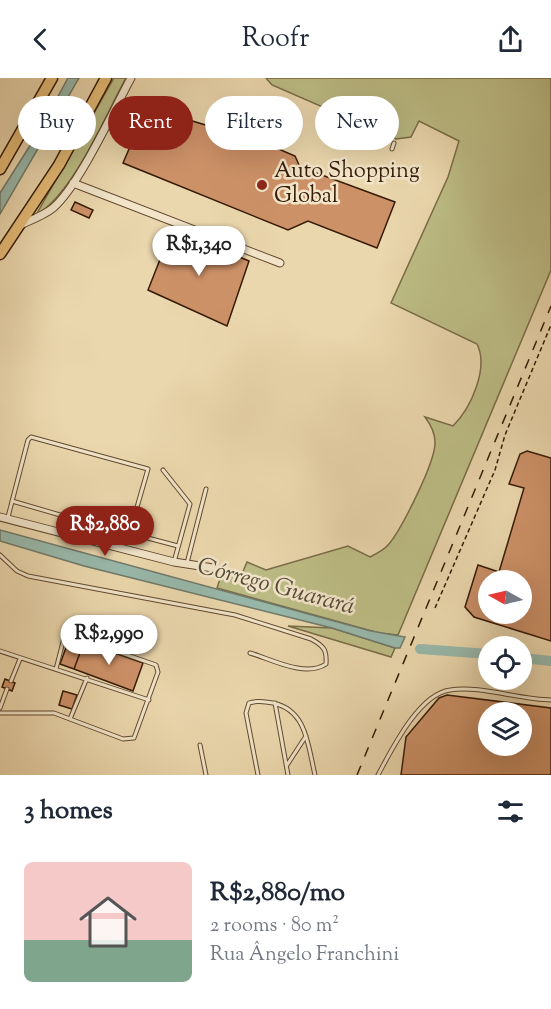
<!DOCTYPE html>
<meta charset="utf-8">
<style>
body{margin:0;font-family:"Sorts Mill Goudy",serif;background:#f6f6f7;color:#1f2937;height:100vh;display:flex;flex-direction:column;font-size:22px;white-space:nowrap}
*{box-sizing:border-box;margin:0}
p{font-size:20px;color:#747a83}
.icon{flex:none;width:33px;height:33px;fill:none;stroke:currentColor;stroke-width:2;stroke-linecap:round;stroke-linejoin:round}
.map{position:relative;height:697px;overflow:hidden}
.panel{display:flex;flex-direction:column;background:#fff;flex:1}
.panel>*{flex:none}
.top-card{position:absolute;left:18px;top:18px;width:516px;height:54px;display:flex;gap:12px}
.needle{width:39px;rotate:278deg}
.tools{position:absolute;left:478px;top:492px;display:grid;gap:12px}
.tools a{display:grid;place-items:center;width:54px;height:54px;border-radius:50%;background:#fff;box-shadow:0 6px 24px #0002;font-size:30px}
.price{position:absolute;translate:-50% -51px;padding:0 14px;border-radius:21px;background:#fff;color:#222;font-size:20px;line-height:39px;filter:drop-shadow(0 2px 3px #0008)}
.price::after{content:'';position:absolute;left:50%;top:36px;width:18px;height:14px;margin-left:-9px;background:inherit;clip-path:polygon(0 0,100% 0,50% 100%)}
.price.current{background:#8f2418;color:#fff}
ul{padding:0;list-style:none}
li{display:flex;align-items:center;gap:18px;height:150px;padding:0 24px}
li+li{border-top:2px solid #e0e1e3}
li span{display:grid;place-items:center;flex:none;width:168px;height:120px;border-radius:9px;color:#555}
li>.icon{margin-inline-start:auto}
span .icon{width:72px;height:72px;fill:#fffc;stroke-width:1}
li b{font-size:26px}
h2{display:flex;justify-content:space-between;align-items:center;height:72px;padding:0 24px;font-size:26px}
.tag{padding:0 21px;border-radius:27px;background:#fff;box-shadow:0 6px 24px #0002;font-size:21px;line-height:54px}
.tag.current{background:#8f2418;color:#fff}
header{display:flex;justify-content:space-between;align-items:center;height:78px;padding:0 24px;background:#fff;font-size:27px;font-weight:600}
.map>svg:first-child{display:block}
.green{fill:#bdbd86;stroke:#796c46;stroke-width:1.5}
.water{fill:#98b9ac;stroke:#70796a;stroke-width:1.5}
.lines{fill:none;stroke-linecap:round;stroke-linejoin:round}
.river{stroke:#98b9ac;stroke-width:10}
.building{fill:#cd9168;stroke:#351a06;stroke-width:1.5;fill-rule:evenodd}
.service-casing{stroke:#624930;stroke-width:5}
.minor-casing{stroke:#624930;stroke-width:9}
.trunk-casing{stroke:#351a06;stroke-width:13}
.path{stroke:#351a06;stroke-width:1.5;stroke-dasharray:4.5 3;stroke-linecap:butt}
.service{stroke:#f2e5ca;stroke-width:3}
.minor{stroke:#f2e5ca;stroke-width:7}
.trunk{stroke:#e6bc76;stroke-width:10}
.rail{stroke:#351a06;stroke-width:1.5;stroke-dasharray:10 10;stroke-linecap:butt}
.poi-dot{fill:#8f2418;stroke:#f2e5ca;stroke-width:2}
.labels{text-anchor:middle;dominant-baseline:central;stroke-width:5;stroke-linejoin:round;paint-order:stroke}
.poi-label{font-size:22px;fill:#351a06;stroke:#f2e5ca;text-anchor:start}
.water-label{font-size:24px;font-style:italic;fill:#534a38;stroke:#f2e5ca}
</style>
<header><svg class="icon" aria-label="back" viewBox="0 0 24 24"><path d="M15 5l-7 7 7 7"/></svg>Roofr<svg class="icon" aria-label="share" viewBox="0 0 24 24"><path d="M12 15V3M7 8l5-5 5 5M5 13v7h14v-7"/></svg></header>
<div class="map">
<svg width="551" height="697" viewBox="0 0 551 697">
<rect width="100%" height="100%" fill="#ebd7ad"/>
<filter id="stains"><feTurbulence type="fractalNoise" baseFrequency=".00333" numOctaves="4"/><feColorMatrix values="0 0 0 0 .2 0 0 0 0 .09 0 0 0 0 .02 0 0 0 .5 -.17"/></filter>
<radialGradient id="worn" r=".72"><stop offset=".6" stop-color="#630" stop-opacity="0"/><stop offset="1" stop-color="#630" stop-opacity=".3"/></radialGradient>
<path class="green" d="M114 0H126C105 38 73 116 36 137Z
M266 0H551V192L398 557 379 555 217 510 220 501 225 496 241 498 247 484 266 492 348 468 370 479C376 476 384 472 389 466 402 450 436 383 435 364 435 354 431 347 425 339L453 348C471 330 489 290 477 266L391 225 448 99 459 63 419 43 411 59 396 61 272 7Z
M288 548 332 550 395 570 391 579Z"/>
<path class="water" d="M68 0H79L0 136V115L38 55Z
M0 452 371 553 405 559 400 570H395L332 550 84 488 0 463Z"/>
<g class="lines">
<path class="river" d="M420 571 489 576
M522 580 551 583"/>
</g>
<path class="building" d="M189 42 209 48 211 42 295 78 300 89 395 124 377 170 308 143 288 152 123 85 132 64Z
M75 124 93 132 89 140 71 132Z
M172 151 249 183 227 248 148 212Z
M527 373 551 380V563L474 539 465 529 478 487 499 494 524 410 509 406 520 376ZM489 502H522V536H489Z
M70 559 84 564 74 591 60 586Z
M84 564 143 585 133 613 74 591Z
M5 601 15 605 12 613 2 609Z
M63 613 77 617 72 631 59 627Z
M447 617 551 630V697H401L406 659 439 620ZM489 634H522V668H489Z"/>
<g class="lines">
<defs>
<path id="service" d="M392 71 394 65
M163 392 190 426 174 484
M8 439 28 362 31 359 148 391 129 457 12 423
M144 459 178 468
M0 477 17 493 28 498 235 537 311 561C324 568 327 572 326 586 305 600 271 581 250 575
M187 485 206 411
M0 573 149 622
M11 603 20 581
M275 625 288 697
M0 630 7 611
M0 635H54L123 661 134 660 158 594 156 587 70 557 64 560 56 591
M70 641 87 600
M200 667 206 697
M287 687 306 658
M258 697 246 635 249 625C257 622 264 624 273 625 307 632 308 668 315 697
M378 697C392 671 419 616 450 612 481 607 519 622 551 622"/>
<path id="minor" d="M73 105 280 185
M20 147C31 142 43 138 53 130 79 108 113 33 131 0
M0 439 174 484 213 490"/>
<path id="trunk" d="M0 91 52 0
M0 176 59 87 106 0"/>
</defs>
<use href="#service" class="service-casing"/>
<use href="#minor" class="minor-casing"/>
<use href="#trunk" class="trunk-casing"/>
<path class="path" d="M435 530 495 392 505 357 551 247"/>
<use href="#service" class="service"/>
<use href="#minor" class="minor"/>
<use href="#trunk" class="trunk"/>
<path class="rail" d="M357 697 551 228"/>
</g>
<circle class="poi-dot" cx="262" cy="107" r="6"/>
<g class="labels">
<g class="poi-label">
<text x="274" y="94">Auto Shopping<tspan x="274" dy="25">Global</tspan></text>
</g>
<g class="water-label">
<text transform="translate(276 509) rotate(15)">Córrego Guarará</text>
</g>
</g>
<rect width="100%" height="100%" filter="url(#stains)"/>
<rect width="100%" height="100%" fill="url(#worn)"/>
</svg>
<div class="tools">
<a><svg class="needle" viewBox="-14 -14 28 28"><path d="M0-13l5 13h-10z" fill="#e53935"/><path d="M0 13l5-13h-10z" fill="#747a83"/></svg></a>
<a><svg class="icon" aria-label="locate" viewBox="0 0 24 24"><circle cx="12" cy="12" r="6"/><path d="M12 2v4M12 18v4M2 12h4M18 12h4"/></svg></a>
<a><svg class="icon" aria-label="layers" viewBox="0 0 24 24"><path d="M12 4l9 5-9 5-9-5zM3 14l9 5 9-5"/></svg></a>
</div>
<b class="price" style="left:199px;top:199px">R$1,340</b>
<b class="price current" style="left:105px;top:479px">R$2,880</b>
<b class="price" style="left:109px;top:588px">R$2,990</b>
<div class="top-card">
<a class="tag">Buy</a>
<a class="tag current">Rent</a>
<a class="tag">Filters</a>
<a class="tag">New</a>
</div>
</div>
<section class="panel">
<h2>3 homes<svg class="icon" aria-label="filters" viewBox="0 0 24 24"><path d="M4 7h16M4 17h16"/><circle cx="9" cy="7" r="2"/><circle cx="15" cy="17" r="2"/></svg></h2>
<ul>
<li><span style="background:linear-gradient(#f6c9c9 65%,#7fa58c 0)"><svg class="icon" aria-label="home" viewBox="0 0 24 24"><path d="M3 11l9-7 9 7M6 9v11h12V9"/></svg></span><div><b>R$2,880/mo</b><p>2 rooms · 80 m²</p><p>Rua Ângelo Franchini</p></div></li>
</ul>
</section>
